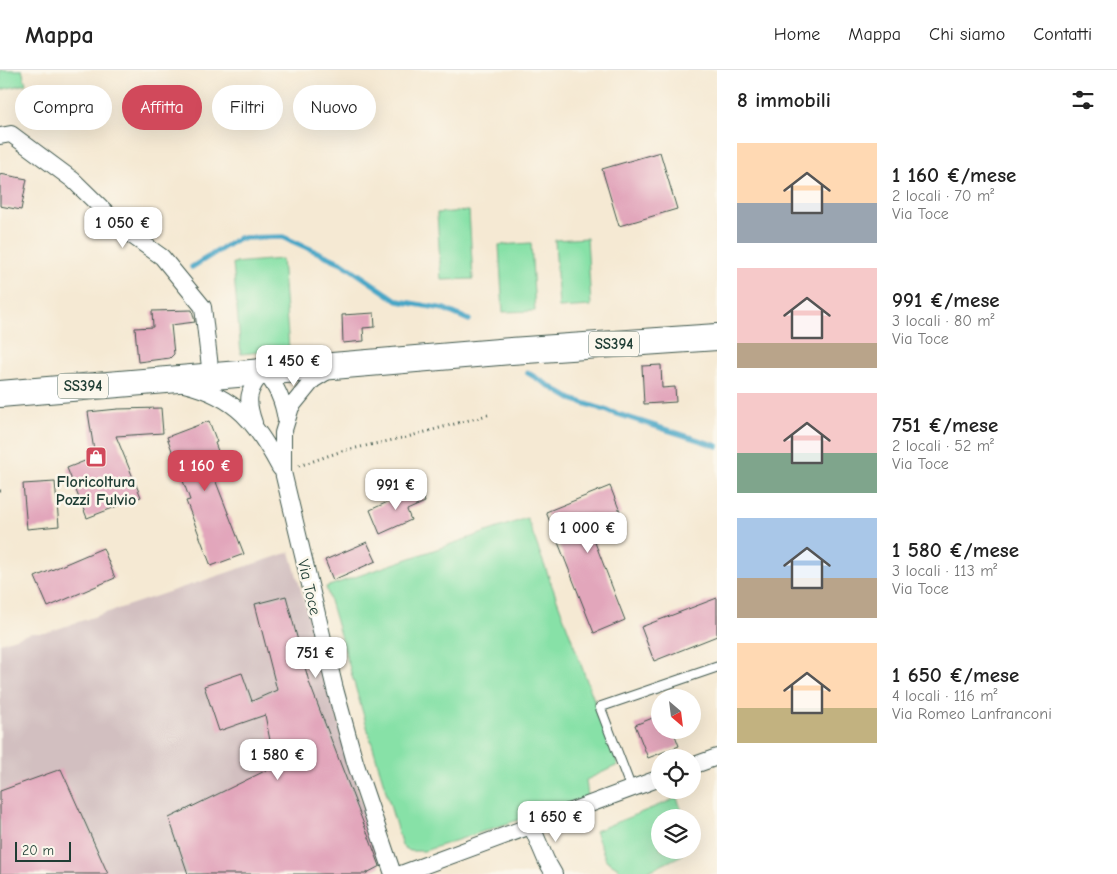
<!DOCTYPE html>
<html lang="it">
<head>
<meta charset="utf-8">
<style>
	body { margin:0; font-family:"Comic Neue",sans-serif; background:#f6f6f6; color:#222; height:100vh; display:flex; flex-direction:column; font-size:19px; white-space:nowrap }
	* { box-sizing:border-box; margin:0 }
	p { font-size:16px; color:#767676 }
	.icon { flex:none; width:28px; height:28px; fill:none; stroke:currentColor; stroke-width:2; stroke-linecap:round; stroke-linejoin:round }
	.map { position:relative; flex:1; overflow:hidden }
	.side { display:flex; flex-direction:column; background:#fff; width:400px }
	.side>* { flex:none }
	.hud { position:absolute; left:15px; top:15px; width:475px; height:45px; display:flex; gap:10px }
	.needle { width:32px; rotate:152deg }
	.fabs { position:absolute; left:651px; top:619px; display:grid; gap:10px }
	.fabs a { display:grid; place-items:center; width:50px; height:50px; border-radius:50%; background:#fff; box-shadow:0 5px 20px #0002; font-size:25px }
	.scale { position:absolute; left:15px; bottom:12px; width:56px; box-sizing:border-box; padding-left:5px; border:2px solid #1f3d34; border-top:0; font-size:14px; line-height:18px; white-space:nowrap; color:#1f3d34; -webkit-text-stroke:4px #fbf7ec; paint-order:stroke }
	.price { position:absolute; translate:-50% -42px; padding:0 11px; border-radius:10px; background:#fff; color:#222; font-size:16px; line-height:32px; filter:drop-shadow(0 1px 2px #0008) }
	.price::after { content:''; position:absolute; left:50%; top:30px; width:15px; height:11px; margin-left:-8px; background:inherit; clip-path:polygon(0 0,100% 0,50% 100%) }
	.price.on { background:#d1495b; color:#fff }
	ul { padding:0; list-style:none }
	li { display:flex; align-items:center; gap:15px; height:125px; padding:0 20px }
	li span { display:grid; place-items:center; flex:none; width:140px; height:100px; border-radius:0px; color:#555 }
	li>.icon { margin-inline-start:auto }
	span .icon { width:60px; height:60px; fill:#fffc; stroke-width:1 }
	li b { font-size:21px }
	h2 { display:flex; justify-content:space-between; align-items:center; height:60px; padding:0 20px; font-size:21px }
	.chip { padding:0 18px; border-radius:22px; background:#fff; box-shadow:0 5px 20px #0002; font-size:18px; line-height:45px }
	.chip.on { background:#d1495b; color:#fff }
	header { display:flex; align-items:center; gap:30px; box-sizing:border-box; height:70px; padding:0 25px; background:#fff; border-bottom:1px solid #e0e0e0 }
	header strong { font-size:24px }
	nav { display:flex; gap:28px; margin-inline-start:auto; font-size:18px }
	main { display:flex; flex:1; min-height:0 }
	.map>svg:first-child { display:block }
</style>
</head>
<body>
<header>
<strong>Mappa</strong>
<nav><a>Home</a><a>Mappa</a><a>Chi siamo</a><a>Contatti</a></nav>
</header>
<main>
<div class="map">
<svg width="717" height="804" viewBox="0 0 717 804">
	<rect width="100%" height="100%" fill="#fbf7ec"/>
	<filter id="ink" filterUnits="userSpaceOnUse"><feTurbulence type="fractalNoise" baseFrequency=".02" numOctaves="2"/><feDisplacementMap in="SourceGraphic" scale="10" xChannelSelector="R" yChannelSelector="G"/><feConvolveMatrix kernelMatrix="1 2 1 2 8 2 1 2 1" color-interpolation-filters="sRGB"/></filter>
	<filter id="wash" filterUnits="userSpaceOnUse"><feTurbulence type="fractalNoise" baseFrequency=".0096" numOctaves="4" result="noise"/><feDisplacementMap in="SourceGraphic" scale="20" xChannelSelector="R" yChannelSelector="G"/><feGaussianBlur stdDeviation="1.12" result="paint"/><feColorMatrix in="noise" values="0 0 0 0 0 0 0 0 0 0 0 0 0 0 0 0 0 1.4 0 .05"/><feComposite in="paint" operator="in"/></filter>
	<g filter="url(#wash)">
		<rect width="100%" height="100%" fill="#f5e9d3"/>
		<path fill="#d2bfc0" d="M290 482 380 796 365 804H0V573L31 563H45Z"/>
		<path fill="#87e1a7" stroke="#538f6e" d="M0 0H22L26 14 0 20Z
			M469 141 473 209 441 210 437 143Z
			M587 168 591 236 559 238 555 170Z
			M531 173 535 241 503 242 499 175Z
			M282 189 289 279 241 284 233 193Z
			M527 448 618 695 586 710 588 727 424 781H410L402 776 326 517Z
			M677 728 682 741 667 747 660 748V780H680L682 785 643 804H621L617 797 606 790 595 761Z"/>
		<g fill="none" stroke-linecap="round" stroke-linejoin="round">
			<path stroke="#47a6c6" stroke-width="5.5" d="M192 197 239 168 283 167 342 193 398 231 444 239 469 250
				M528 303 571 329 717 376"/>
		</g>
		<g id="blocks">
			<path fill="#e2a6bb" d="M660 82 677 139 619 156 602 99Z
				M0 104 27 109 21 140 0 136Z
				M192 240 195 252 171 255 174 284 170 288 138 292 135 258 153 257 152 241Z
				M374 243 375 257 363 258 364 271 343 273 342 245Z
				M661 295 662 318 675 317 676 332 644 334 642 296Z
				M161 338 163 363 116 366 141 427 87 448 67 398 95 387 88 342 118 339Z
				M209 351 217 372 215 373 221 389 209 394 244 484 211 496 186 431 190 430 167 367Z
				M55 412 59 456 27 459 23 414Z
				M610 416 621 444 589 457 625 550 594 563 546 442Z
				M419 418 425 432 407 440 411 450 380 464 370 440Z
				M367 472 376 491 333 510 325 490Z
				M103 478 115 508 48 537 35 507Z
				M286 526 309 612 380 796 365 804H188L169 748 275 696 265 645 219 661 204 616 242 603 252 631 277 620 255 534Z
				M717 528V566L654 591 641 557Z
				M660 645V660H673L679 676 648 688 635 655Z
				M61 699 108 804H0V721Z"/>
		</g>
	</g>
	<g filter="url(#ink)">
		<use href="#blocks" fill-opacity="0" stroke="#3f574c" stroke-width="1"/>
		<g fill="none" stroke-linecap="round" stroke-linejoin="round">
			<g stroke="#3f574c" stroke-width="11">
				<path id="service" d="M631 718 600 637 717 597"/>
			</g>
			<g stroke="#3f574c" stroke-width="18">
				<path id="minor" d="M0 66 11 64 73 110 124 160 162 187 203 237 211 306
					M331 299 313 310 291 337 283 363V402L335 619 355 692 393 804
					M184 314C237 327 256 353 280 398
					M254 353C246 330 247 320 264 301 277 317 283 330 286 350
					M692 696 717 687
					M531 755 546 790 554 804
					M401 804 660 708"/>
			</g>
			<g stroke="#3f574c" stroke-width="28">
				<path id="primary" d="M0 324 511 281 717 267"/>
			</g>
			<path stroke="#3f574c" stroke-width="3" stroke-dasharray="1 4" stroke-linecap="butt" d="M299 396 342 381 407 367 491 344
				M0 421H1"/>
			<use href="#service" stroke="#fff" stroke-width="9"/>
			<use href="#minor" stroke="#fff" stroke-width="16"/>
			<use href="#primary" stroke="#fff" stroke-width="26"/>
		</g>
	</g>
	<defs>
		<g id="shop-square" transform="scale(1.125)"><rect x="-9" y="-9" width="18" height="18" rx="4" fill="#d1495b" stroke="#fbf7ec"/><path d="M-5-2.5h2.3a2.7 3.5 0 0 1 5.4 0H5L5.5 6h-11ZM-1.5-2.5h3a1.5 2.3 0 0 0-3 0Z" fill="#fff"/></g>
	</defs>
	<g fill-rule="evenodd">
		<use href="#shop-square" x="96" y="387"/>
	</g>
	<g text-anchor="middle" stroke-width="5" stroke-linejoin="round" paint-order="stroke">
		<g fill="#fbf7ec" stroke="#61756b" stroke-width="1">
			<rect x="589" y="261.5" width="50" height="25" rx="4"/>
			<rect x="58" y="303.5" width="50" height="25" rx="4"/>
		</g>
		<g font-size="15" font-weight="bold" fill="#1f3d34">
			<text x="614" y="279">SS394</text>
			<text x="83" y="321">SS394</text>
		</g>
		<g font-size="16" font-weight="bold" fill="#1f3d34" stroke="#fbf7ec">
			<text x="96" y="417">Floricoltura<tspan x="96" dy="18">Pozzi Fulvio</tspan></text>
		</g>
		<g font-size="16" fill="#1f3d34" stroke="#fbf7ec">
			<text transform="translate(310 517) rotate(77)" y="6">Via Toce</text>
		</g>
	</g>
</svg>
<div class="fabs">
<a><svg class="needle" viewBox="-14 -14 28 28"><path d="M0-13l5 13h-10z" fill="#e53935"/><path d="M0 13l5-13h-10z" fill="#767676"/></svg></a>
<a><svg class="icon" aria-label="locate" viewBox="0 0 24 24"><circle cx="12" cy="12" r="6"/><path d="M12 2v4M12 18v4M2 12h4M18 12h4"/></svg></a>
<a><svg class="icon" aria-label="layers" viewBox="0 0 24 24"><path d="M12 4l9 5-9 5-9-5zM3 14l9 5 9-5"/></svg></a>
</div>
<div class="scale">20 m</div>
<b class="price" style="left:123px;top:179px">1 050 €</b>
<b class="price" style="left:294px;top:317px">1 450 €</b>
<b class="price on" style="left:205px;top:422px">1 160 €</b>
<b class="price" style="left:396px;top:441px">991 €</b>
<b class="price" style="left:588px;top:484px">1 000 €</b>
<b class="price" style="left:316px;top:609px">751 €</b>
<b class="price" style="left:278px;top:711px">1 580 €</b>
<b class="price" style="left:556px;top:773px">1 650 €</b>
<div class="hud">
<a class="chip">Compra</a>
<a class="chip on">Affitta</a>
<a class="chip">Filtri</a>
<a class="chip">Nuovo</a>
</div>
</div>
<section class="side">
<h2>8 immobili<svg class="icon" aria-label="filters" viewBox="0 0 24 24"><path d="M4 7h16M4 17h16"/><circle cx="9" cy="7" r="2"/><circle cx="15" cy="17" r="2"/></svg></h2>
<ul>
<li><span style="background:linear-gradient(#ffd9b3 60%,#9aa5b1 0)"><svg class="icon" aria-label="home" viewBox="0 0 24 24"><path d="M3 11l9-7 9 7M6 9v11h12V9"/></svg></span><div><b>1 160 €/mese</b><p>2 locali · 70 m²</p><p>Via Toce</p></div></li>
<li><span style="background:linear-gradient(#f6c9c9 75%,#b9a48a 0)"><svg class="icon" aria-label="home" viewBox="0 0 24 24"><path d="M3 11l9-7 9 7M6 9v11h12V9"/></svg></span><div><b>991 €/mese</b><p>3 locali · 80 m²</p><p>Via Toce</p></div></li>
<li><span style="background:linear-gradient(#f6c9c9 60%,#7fa58c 0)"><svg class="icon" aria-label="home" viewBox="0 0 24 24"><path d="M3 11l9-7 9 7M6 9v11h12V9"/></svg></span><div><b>751 €/mese</b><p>2 locali · 52 m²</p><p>Via Toce</p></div></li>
<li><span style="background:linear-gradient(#a9c7e8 60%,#b9a48a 0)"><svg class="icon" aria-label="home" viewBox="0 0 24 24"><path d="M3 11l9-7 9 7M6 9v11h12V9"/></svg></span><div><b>1 580 €/mese</b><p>3 locali · 113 m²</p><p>Via Toce</p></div></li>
<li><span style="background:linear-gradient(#ffd9b3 65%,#c2b280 0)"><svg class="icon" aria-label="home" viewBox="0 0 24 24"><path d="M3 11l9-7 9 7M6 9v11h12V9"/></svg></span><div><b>1 650 €/mese</b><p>4 locali · 116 m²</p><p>Via Romeo Lanfranconi</p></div></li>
</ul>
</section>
</main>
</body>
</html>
